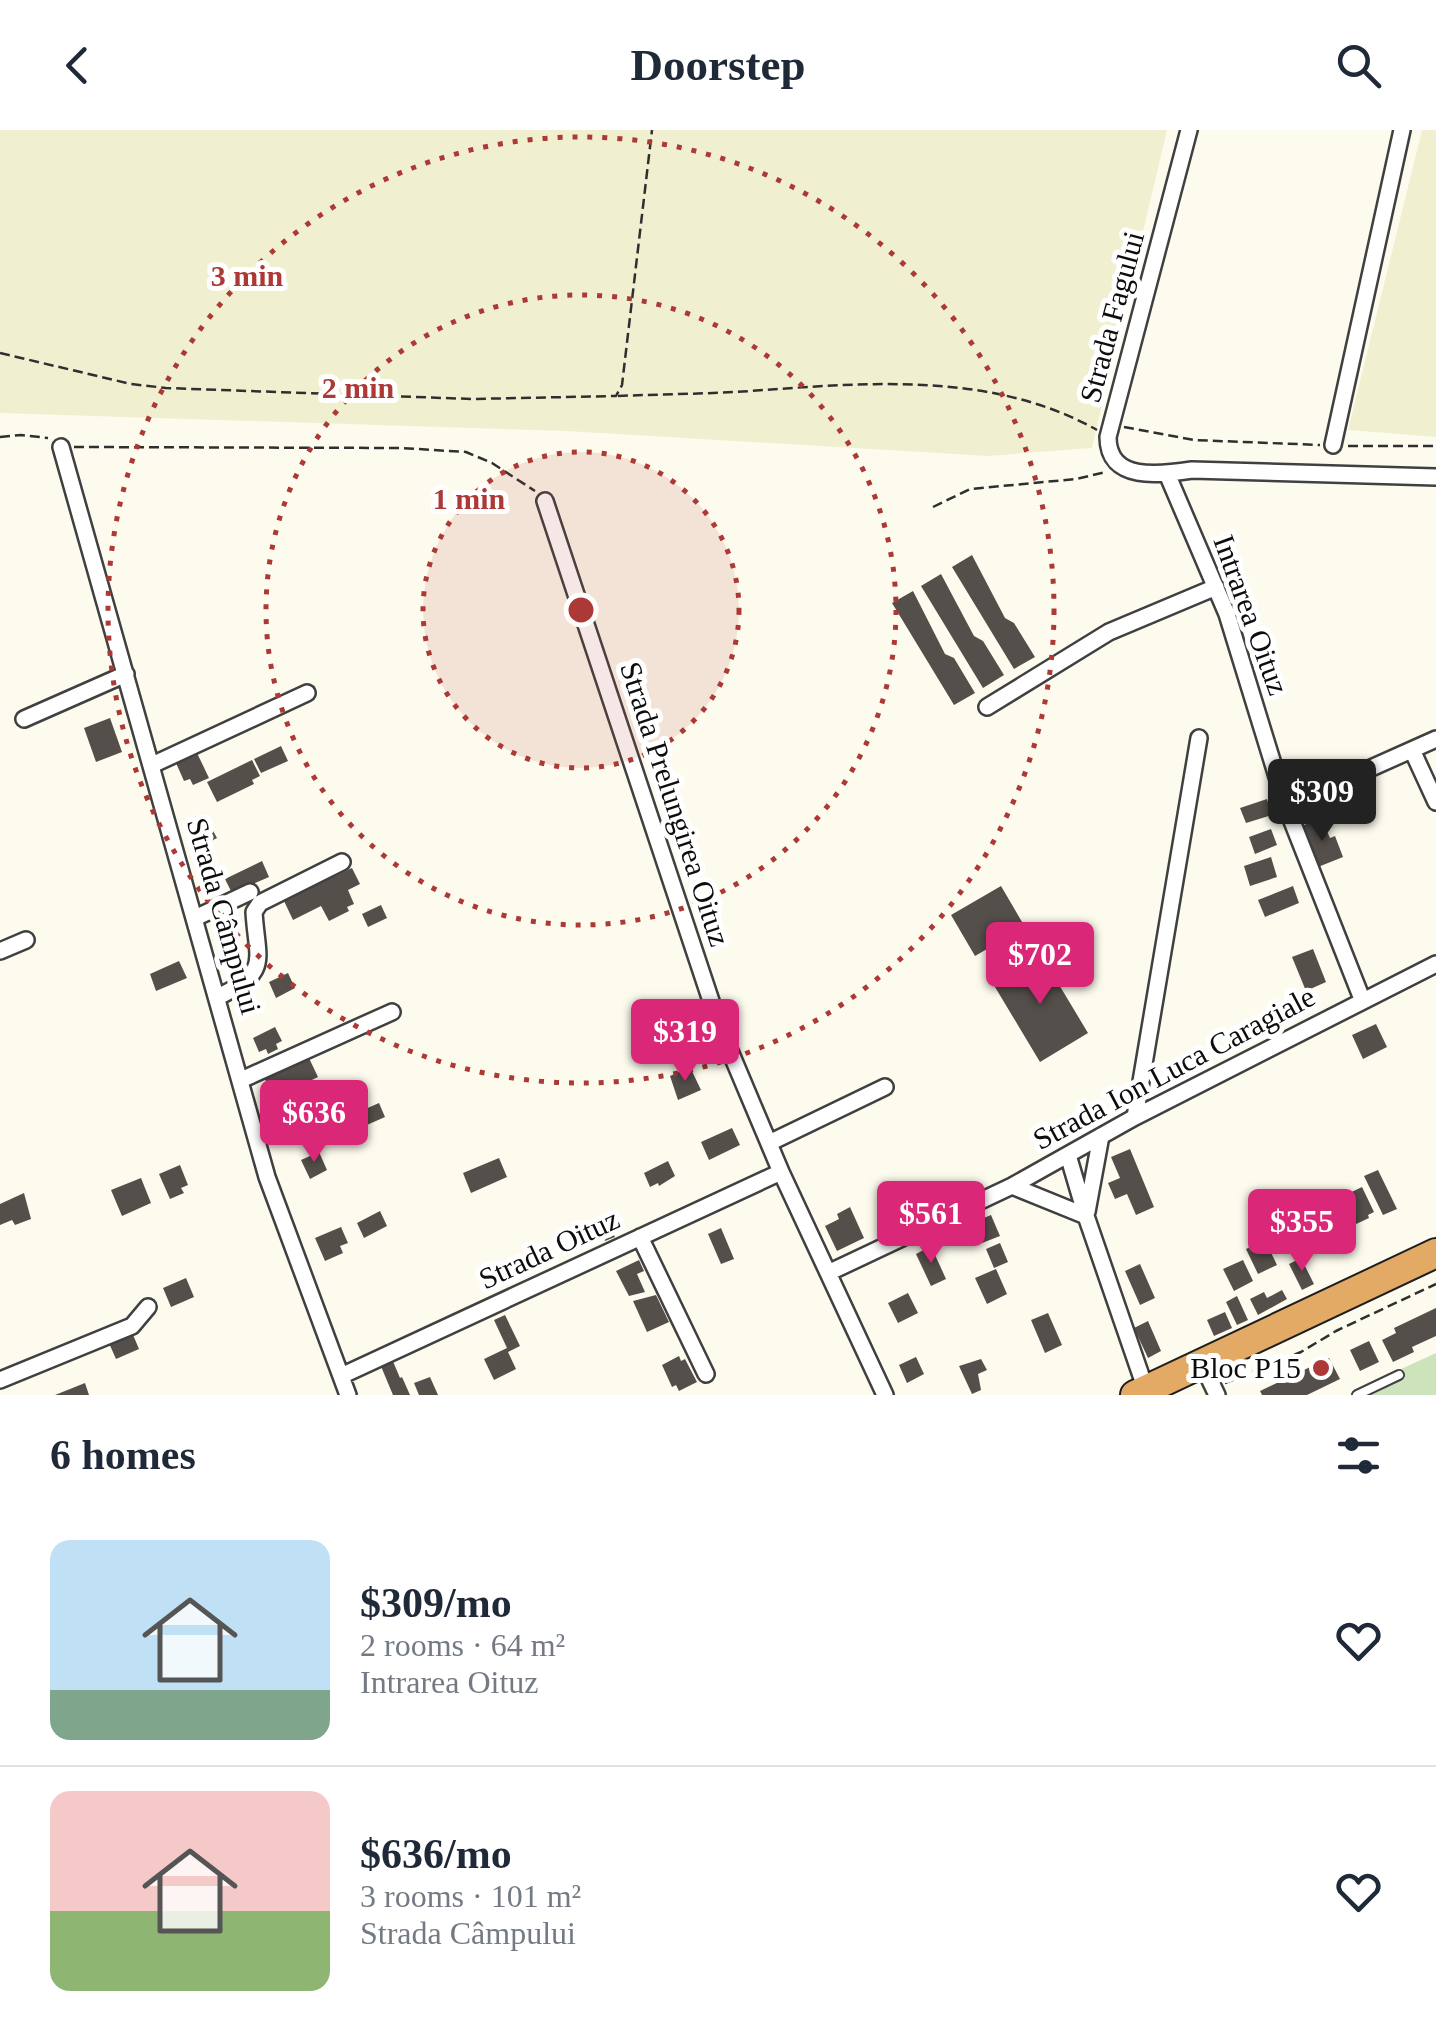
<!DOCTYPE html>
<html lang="en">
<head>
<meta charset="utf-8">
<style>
	body { margin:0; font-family:"Times New Roman",serif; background:#f6f6f7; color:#1f2937; height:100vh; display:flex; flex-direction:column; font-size:38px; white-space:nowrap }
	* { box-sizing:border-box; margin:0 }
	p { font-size:32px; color:#747a83 }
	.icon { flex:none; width:55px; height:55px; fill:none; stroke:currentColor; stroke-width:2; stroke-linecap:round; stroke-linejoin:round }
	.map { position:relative; height:1265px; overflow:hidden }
	.sheet { display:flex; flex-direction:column; background:#fff; flex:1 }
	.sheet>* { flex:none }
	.price { position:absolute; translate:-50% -85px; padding:0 22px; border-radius:10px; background:#db2777; color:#fff; font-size:32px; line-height:65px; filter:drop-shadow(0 2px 5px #0008) }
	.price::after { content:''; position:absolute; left:50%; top:60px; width:30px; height:22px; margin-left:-15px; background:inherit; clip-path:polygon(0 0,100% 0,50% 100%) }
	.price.current { background:#222; color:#fff }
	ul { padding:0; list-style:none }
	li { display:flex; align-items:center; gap:30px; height:250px; padding:0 50px }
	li+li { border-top:2px solid #e0e1e3 }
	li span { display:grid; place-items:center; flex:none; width:280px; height:200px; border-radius:20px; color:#555 }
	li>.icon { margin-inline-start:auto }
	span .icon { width:120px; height:120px; fill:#fffc; stroke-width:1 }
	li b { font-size:42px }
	h2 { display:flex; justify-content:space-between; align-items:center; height:120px; padding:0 50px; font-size:42px }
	header { display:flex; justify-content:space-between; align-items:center; height:130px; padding:0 50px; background:#fff; font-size:45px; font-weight:700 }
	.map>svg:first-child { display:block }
</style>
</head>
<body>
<header><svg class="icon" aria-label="back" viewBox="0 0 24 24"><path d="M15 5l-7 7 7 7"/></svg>Doorstep<svg class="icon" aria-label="search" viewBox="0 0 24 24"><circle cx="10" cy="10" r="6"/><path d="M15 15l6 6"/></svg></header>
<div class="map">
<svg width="1436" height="1265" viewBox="0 0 1436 1265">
	<rect width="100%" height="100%" fill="#fdfbee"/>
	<path fill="#f0f0d1" d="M0 0H1167L1092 318 988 326 566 301 0 283Z
		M1422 0H1436V307L1348 300Z"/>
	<path fill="#cde3bc" d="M1436 1223V1265H1371L1405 1248 1401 1239Z"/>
	<path fill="#544f4a" d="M972 425 1005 488 1014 493 1035 527 1014 539 952 437Z
		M941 444 974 506 983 511 1004 545 983 558 921 456Z
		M913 461 945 524 954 528 975 563 954 575 892 473Z
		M110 588 122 622 96 632 84 598Z
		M281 616 288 631 261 643 254 629Z
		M197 623 209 648 193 655 190 649 184 651 176 633Z
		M252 630 260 646 252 650 254 654 217 672 207 652Z
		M1267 669 1272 685 1246 693 1240 678Z
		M206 688 217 708 195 719 185 698Z
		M1313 691 1316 698 1324 695 1330 708 1335 706 1343 727 1318 737 1302 696Z
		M1271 699 1277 715 1255 724 1249 707Z
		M1271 727 1277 747 1250 756 1244 736Z
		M262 731 269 747 232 763 225 749Z
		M352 738 360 754 348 760 354 774 347 777 349 781 329 791 321 776 293 790 284 771Z
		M1001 756 1025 797 975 826 951 785Z
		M1293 756 1299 773 1265 787 1258 770Z
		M381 775 387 788 368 797 362 784Z
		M1313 819 1326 852 1306 861 1292 827Z
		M1040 823 1088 903 1040 932 992 852Z
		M179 831 187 848 156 861 150 844Z
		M288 843 295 858 276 868 269 852Z
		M1376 894 1387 917 1363 929 1352 905Z
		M275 897 282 911 276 914 278 919 268 924 266 919 259 922 253 908Z
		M308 926 318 947 293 959 291 954 271 963 264 947Z
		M690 937 701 960 678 970 670 946Z
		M379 973 385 987 351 1002 345 988Z
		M732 998 740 1015 709 1030 701 1012Z
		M1130 1019 1154 1077 1136 1085 1127 1064 1115 1069 1108 1053 1120 1048 1111 1027Z
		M319 1022 327 1040 310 1049 301 1030Z
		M499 1028 507 1047 471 1063 463 1043Z
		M668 1031 675 1046 659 1056 658 1053 650 1057 644 1043Z
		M180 1035 188 1055 181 1058 184 1063 170 1069 159 1044Z
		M1378 1040 1397 1079 1383 1085 1364 1046Z
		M141 1048 151 1073 122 1086 111 1060Z
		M1362 1057 1374 1082 1368 1085 1369 1088 1354 1095 1350 1086 1344 1089 1335 1070Z
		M24 1063 31 1089 15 1095 12 1090 0 1095V1074Z
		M1313 1071 1329 1103 1315 1110 1300 1077Z
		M850 1077 864 1108 837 1121 825 1096 839 1089 837 1084Z
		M380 1081 387 1096 364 1108 357 1093Z
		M991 1085 1000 1106 982 1113 974 1092Z
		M614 1088 619 1100 613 1103 615 1107 605 1111 603 1107 598 1109 593 1098Z
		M341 1097 348 1113 340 1116 343 1123 325 1131 315 1108Z
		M721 1098 734 1129 721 1134 708 1104Z
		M1265 1110 1277 1135 1258 1144 1246 1119Z
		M1000 1113 1008 1132 994 1138 986 1119Z
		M931 1116 946 1149 931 1156 916 1124Z
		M1301 1128 1314 1154 1302 1160 1289 1134Z
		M639 1130 644 1141 637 1144 645 1162 629 1166 616 1141Z
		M1243 1130 1253 1151 1234 1161 1223 1139Z
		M1140 1134 1155 1168 1140 1175 1125 1141Z
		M996 1139 1007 1164 987 1174 975 1148Z
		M186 1148 194 1167 171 1177 163 1158Z
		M1282 1160 1287 1169 1258 1185 1250 1169 1264 1162 1267 1168Z
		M908 1163 918 1183 898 1193 888 1173Z
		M656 1165 669 1192 647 1202 633 1171Z
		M1237 1166 1248 1190 1237 1195 1226 1172Z
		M1436 1178V1206L1412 1217 1414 1222 1393 1232 1382 1210 1396 1203 1394 1198Z
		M1225 1182 1232 1198 1214 1206 1207 1190Z
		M1048 1183 1062 1215 1045 1223 1031 1190Z
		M505 1185 520 1216 508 1222 516 1239 494 1250 484 1229 507 1218 494 1190Z
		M1148 1191 1161 1221 1148 1228 1134 1198Z
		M131 1200 139 1219 116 1229 108 1211Z
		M1369 1211 1379 1232 1360 1241 1350 1220Z
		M679 1226 681 1231 685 1229 697 1252 679 1261 676 1255 672 1257 662 1235Z
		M916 1227 924 1244 907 1253 899 1235Z
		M1329 1228 1340 1249 1307 1265H1262L1260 1261Z
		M392 1229 400 1248 402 1247 410 1265H393L380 1234Z
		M981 1229 987 1240 978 1244 981 1260 972 1264 959 1236Z
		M430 1247 438 1265H419L414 1253Z
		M85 1253 89 1265H55Z"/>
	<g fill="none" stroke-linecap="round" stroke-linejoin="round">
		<g stroke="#404040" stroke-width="12">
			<path id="lane" d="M1357 1265 1399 1245"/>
		</g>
		<g stroke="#404040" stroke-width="20">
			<path id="street" d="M1189 0 1108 307C1108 352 1160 345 1192 340L1436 347
				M1333 315 1402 0
				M61 317 267 1047 348 1265
				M1168 346 1227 484 1286 676 1362 869
				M545 371 719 895 781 1042 885 1265
				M987 577 1109 502 1216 457
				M24 589 126 544
				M1412 620 1436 672
				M152 635 307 563
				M1286 676 1436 609
				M195 788 250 762
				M0 821 26 810
				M218 867C271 841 257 832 254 782L260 773 342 732
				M241 950 392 882
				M1135 987 1199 608
				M769 1013 885 957
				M1068 1025 1086 1086 1146 1260
				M1012 1056 1086 1086
				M1087 1082 1101 1006
				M640 1107 706 1244
				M830 1142 1012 1056 1135 987 1436 834
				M1207 1244 1217 1265
				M341 1246 781 1042
				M0 1250 132 1196 148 1177"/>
		</g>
		<g stroke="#1e1e1e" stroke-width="32">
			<path id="highway" d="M1135 1265 1436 1123"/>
		</g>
		<path stroke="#2f2f2f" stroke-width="2.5" stroke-dasharray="10 5" stroke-linecap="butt" d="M0 223 131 254 166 258 472 269 616 266 622 255 652 0
			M618 266C666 264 715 264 764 260 875 252 996 243 1097 300
			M1124 297 1194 310 1320 315
			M0 307 21 305 48 308
			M1348 316H1436
			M74 317 401 318 466 322 492 333 535 361
			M933 377 970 359 1076 349 1106 342
			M1225 1253 1301 1222 1336 1201 1436 1154"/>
		<use href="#lane" stroke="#fff" stroke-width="8"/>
		<use href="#street" stroke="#fff" stroke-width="15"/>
		<use href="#highway" stroke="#e3aa66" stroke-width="28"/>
	</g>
	<circle cx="581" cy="480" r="158" fill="#ac3935" fill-opacity=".12"/>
	<g fill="none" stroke="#ac3935" stroke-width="5" stroke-dasharray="5 10">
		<circle cx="581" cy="480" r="158"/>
		<circle cx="581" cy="480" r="315"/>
		<circle cx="581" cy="480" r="473"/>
	</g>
	<circle fill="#ac3935" stroke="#fff" stroke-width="4" cx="1321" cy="1238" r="10"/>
	<g text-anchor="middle" stroke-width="10" stroke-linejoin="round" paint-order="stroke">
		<g font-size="30" fill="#0d0d0d" stroke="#fff">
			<text transform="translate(1112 187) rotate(-75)" y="10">Strada Fagului</text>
			<text transform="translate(1251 485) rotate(70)" y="10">Intrarea Oituz</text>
			<text transform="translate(675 674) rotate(72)" y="10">Strada Prelungirea Oituz</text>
			<text transform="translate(224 786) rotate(74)" y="10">Strada Câmpului</text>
			<text transform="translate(1174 938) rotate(-28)" y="10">Strada Ion Luca Caragiale</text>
			<text transform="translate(549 1119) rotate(-25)" y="10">Strada Oituz</text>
		</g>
		<g font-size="30" fill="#0d0d0d" stroke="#fff" text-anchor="end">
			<text x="1301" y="1248">Bloc P15</text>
		</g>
	</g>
	<circle cx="581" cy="480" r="15" fill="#ac3935" stroke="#fff" stroke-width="5"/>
	<g font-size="30" text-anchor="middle" font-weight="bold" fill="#ac3935" stroke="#fff" stroke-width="10" stroke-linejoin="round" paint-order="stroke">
		<text x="247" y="156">3 min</text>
		<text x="358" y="268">2 min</text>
		<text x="469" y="379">1 min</text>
	</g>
</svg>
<b class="price current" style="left:1322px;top:714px">$309</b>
<b class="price" style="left:1040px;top:877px">$702</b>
<b class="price" style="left:685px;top:954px">$319</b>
<b class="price" style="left:314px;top:1035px">$636</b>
<b class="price" style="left:931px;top:1136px">$561</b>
<b class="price" style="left:1302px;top:1144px">$355</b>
</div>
<section class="sheet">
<h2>6 homes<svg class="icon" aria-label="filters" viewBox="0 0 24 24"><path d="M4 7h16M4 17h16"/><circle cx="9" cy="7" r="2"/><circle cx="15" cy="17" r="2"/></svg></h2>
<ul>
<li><span style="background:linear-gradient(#bfe0f5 75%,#7fa58c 0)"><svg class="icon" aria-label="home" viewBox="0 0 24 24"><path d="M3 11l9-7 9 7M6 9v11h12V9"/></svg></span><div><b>$309/mo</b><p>2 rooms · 64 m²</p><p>Intrarea Oituz</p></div><svg class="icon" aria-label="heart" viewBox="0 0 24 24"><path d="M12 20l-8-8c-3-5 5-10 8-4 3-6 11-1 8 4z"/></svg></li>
<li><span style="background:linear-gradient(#f6c9c9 60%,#8fb573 0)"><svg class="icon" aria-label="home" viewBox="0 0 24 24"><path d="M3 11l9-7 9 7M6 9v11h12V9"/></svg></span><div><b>$636/mo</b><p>3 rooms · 101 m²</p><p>Strada Câmpului</p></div><svg class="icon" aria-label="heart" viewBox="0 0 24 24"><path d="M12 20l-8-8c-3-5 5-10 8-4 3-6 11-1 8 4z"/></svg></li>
</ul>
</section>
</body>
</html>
